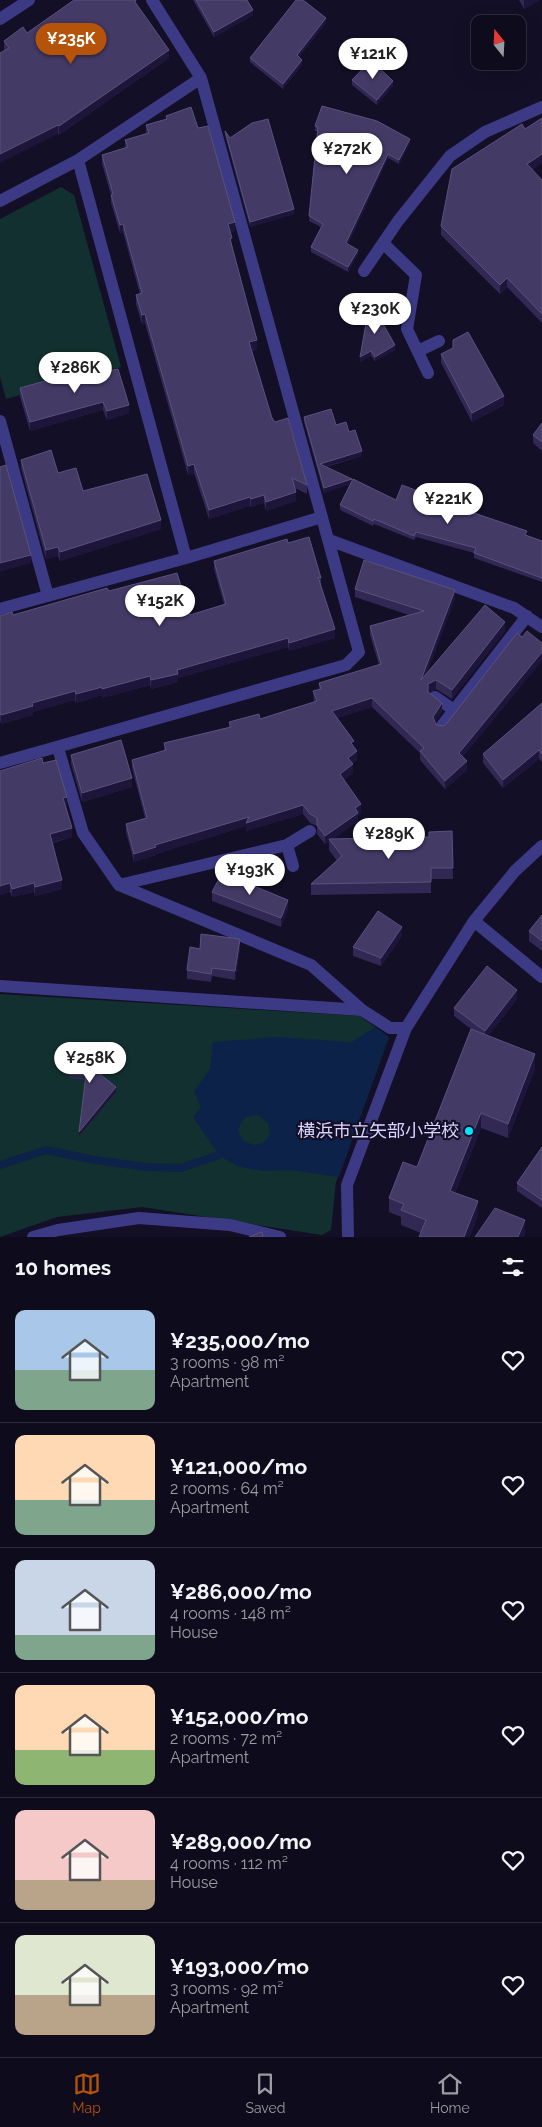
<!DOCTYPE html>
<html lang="en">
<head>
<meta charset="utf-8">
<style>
	body { margin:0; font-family:Raleway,"Noto Sans JP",sans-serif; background:#1c1929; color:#f1f3f6; height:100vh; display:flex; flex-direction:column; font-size:19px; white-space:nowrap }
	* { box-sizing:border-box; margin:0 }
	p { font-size:16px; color:#9b9ba3 }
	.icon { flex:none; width:28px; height:28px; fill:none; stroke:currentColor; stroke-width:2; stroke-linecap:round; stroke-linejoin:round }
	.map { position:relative; height:1237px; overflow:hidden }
	.panel { display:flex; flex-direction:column; background:#0e0b1c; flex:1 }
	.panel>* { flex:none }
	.needle { width:32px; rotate:342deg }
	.buttons { position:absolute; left:471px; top:15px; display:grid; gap:10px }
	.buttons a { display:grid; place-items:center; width:55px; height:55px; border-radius:10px; background:#0e0b1c; box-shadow:0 5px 20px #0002,0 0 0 1px #2e2b3b; font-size:25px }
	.price { position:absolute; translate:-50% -42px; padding:0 11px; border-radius:18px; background:#fff; color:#222; font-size:16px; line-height:32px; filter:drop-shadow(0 1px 2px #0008) }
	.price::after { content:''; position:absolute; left:50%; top:30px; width:15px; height:11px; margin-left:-8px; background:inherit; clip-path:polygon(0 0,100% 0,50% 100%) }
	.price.current { background:#b45309; color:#fff }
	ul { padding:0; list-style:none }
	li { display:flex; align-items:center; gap:15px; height:125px; padding:0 15px }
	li+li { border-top:1px solid #2e2b3b }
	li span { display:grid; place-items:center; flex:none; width:140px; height:100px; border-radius:10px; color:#555 }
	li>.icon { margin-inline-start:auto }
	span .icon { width:60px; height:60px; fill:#fffc; stroke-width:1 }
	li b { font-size:21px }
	h2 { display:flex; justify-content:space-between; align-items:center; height:60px; padding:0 15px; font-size:21px }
	.tabs { display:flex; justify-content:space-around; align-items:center; height:70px; border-top:1px solid #2e2b3b; background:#0e0b1c; font-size:14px; color:#9b9ba3 }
	.tabs a { display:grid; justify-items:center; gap:2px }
	.tabs .current { color:#b45309 }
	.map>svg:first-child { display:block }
</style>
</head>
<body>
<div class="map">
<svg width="542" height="1237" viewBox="0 0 542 1237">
	<rect width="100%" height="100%" fill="#130f26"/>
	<path fill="#12302f" d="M61 187 74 195 121 367 6 399 0 377V219Z
		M0 994 360 1016 389 1037 336 1182 331 1230 322 1235 142 1207 57 1217 0 1237Z"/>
	<path fill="#0c2248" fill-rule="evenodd" d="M375 1027 389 1037 339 1177 291 1170 263 1171 236 1166 219 1155 193 1117 201 1107 194 1091 210 1069 213 1042 277 1037 352 1042ZM258 1115 268 1123 270 1134 263 1143 254 1145 243 1141 238 1130C242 1118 246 1116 258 1115Z"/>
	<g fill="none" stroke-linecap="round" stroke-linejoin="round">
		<path stroke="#0c2248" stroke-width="8" d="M0 1165 46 1150 95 1160 146 1167 181 1168 219 1155"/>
		<path stroke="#3d3a85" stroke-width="12" d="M0 19 29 0
			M78 160 186 558
			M0 201 78 160 201 78
			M383 243 416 275 407 329 428 373
			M364 271 398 221 450 156 485 132 542 107
			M418 351 439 341
			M0 421 48 596
			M329 540 514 608 542 627
			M0 609 186 558 322 517
			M435 697 454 710
			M441 727 527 616
			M58 748 83 833 119 885 287 845 310 831
			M0 763 346 665 359 652 201 78 152 0
			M287 845 293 866
			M119 885 311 965 362 1010
			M474 921 542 977
			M0 986 362 1010 390 1028H406
			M33 1237 58 1230 139 1218 230 1225 280 1237
			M348 1237 347 1185 406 1028 474 921 515 871 542 846"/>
	</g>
	<path fill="#312854" d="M193 0H247L253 15 214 37Z
		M519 0H540L524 9Z
		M137 4 169 58 59 135 4 50V41L27 33Z
		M326 23 299 57 302 65 283 89 250 62V58Z
		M352 80 393 86 377 105 352 85Z
		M166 116 198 128 235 231 230 232 232 245 257 349 252 351 272 418 307 485V494L295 488 296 501 266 511 264 503 251 507 250 506 209 519 194 473 188 475 145 323 142 324 136 304V295L140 294 123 232 120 233 111 203V195L102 164V155L125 148V140L146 133V125L166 119Z
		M315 126 410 143 399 164 388 158 348 244 358 254 348 272 311 252V247L321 227 309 221 317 131H315Z
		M525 129 542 163 532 170 542 180V323L507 287 500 294 441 235V226Z
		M225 131 230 138 294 214 250 227 225 135Z
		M370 301 395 350 375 361 371 356 360 362Z
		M441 354 504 405 472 422 441 363Z
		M104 372 129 413 107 420 103 410 30 431 20 397V388Z
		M304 417 336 425 349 432 362 456 326 467 396 500 431 498 542 541V582L474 558V553L416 537 414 540 374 524 373 526 340 510V505L350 484 324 493 304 422Z
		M542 423V451L533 443V435Z
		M21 460 58 473 83 491 161 529 60 561 58 556 46 559 21 468Z
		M288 543 321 578V586L335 638 289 651 288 647 178 678V682L151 689 150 685 102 698V695L76 703 75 700 33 712V715L1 724 0 720V616L13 615 109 591 190 615 224 604 214 569V561Z
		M355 589 455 598 427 673 505 631 452 699 436 689 428 693 442 712 435 722 436 725 463 757 467 770 445 789 420 760V753L372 707 337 718 354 747 357 760 353 763V773L343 780 361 813 358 815V821L333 839 429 837 452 831 453 879H431V893L311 895V884L337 861 329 850V842L325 844 317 834V826L310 823 303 814 246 831V826L156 854V855L134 862 126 832V824L145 818 132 768V760L164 751V743L229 727V722L260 719 314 702 313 691 319 689V683L379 665 370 635V626L409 615 355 597Z
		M542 703V762L539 759 503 788 483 763V754Z
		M71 755 132 787 82 802 71 764Z
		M43 763 67 806H66L72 837 53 843 62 889 35 896 34 892 12 897 10 892 0 895Z
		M212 892 288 909 281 927 212 901Z
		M542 915V951L529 941V931Z
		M402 936 381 966 353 956V947Z
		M240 948 235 980 212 976 211 982 187 979V970L200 949Z
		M517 999 488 1036 535 1069 508 1138 481 1128 455 1193 478 1216 421 1233 401 1225V1217L389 1212V1198L417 1167 471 1029 454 1016V1008Z
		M97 1058 96 1072 116 1092 79 1136 86 1080 69 1078V1074Z
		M542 1147V1208L517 1191V1183Z"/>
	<path fill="#1d163a" d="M524 0H540L524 9Z
		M253 10V15L214 37V32Z
		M326 18V23L297 60V55Z
		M169 50V58L59 135V126Z
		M302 60V65L283 89V84Z
		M393 81V86L377 105V100Z
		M58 125V134L0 163V154Z
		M410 139V143L399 164V160Z
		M388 154V158L346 248V243Z
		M542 154V163L527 173V164Z
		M294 209V214L250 227V222Z
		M235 222V231L228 233V224Z
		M123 224V232L120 233V225Z
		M358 250V254L348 272V267Z
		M507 278V287L500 294V285Z
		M145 314V323L142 324V315Z
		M257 340V349L249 351V342Z
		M395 345V350L375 361V357Z
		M371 351V356L360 362V357Z
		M504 396V405L472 422V413Z
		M103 402V410L30 431V422Z
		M129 405V413L107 420V411Z
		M362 451V456L320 468V464Z
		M194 464V473L188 475V466Z
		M352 479V484L324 493V488Z
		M296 492V501L266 511V502Z
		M264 495V503L251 507V499Z
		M250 497V506L209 519V510Z
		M161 520V529L60 561V552Z
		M58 547V556L46 559V550Z
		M31 555V563L0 572V563Z
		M455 590V598L421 689V680Z
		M505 622V631L452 699V690Z
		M335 629V638L289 651V643Z
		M288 638V647L178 678V682L151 689V680L177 670Z
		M542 652V661L459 762V753Z
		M150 676V685L102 698V689Z
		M436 680V689L428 693V684Z
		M102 687V695L76 703V694Z
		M75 691V700L33 712V715L1 724V715L32 703Z
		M372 698V707L332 720V711Z
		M442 703V712L433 725V717Z
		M539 750V759L503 788V780Z
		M357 751V760L348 767V758Z
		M467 761V770L445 789V781Z
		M353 764V773L340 783V774Z
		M132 778V787L82 802V793Z
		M67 797V806L63 807V798Z
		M361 804V813L358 815V821L331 841 329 839V842L325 844V836L355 808Z
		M303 805V814L246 831V826L156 854V855L134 862V854L155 845 249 817Z
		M72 828V837L50 843V834Z
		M62 880V889L35 896V887Z
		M10 883V892L0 895V886Z
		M34 883V892L12 897V889Z
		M288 900V909L281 927V918Z
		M402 927V936L381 966V958Z
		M240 939V948L235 980V971Z
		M517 990V999L485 1040V1031Z
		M535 1054V1069L508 1138V1124Z
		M116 1087V1092L79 1136V1132Z
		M481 1113V1128L450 1205V1191Z
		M478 1201V1216L470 1237H464Z
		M525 1220V1235L524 1237H518Z"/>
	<path fill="#433a66" stroke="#5a527e" d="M74 0H136L135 2 169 50 59 126 58 125 0 154V53L9 48 4 41 23 27 27 33Z
		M196 0H247L253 10 214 32Z
		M296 0H303L326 18 297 55 302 60 283 84 250 58Z
		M371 60 393 81 377 100 352 80Z
		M322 106 377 121 410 139 399 160 388 154 346 243 358 250 348 267 311 247 323 224 309 216 318 127 315 126Z
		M191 107 198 128 208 126 235 222 228 224 232 238 230 239 257 340 249 342 272 418 275 422 288 418 307 485 292 478 296 492 266 502 264 495 251 499 250 497 209 510 194 464 188 466 145 314 142 315 136 295 142 293 123 224 120 225 111 195 113 194 102 155 128 147 125 140 149 133 146 125 167 119 166 116Z
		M542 118V154L527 164 542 180V314L507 278 500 285 441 226 452 169 522 124 525 129Z
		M268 119 294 209 250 222 225 131 230 138 252 123Z
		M370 301 395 345 375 357 371 351 360 357Z
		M468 332 504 396 472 413 441 354 453 348V340Z
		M102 366 104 372 118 369 129 405 107 411 103 402 30 422 20 388 45 381 46 383Z
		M331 409 336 425 346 422 349 432 355 430 362 451 320 464 352 479 324 488 304 417Z
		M542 423V442L533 435Z
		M51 450 58 473 76 468 83 491 147 474 161 520 60 552 58 547 46 550 21 460Z
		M6 465 31 555 0 563V467Z
		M353 479 396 500 402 485 431 496 430 498 527 531 525 535 542 541V578L474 553 476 548 416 532 414 536 374 519 373 521 340 505Z
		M309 537 321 578 318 577 335 629 289 643 288 638 177 670 178 674 151 680 150 676 102 689V687L76 694 75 691 32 703 33 706 1 715 0 711V616L12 612 13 615 107 588 109 591 177 573 190 615 226 604 214 561 287 539 288 543Z
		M364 560 455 590 421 680 485 605 505 622 452 690 436 680 428 684V692L442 703 433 717 436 725 444 726 447 723 517 633 522 637 527 631 542 643V652L459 753 467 761 445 781 420 751 424 748 372 698 332 711 354 741 351 743 357 751 348 758 353 764 340 774 361 804 355 808 358 813 325 836 317 825V818L310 814 303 805 246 823 249 817 155 845 156 847 134 854 126 824 147 818 132 760 166 750 164 743 231 727 229 722 259 714 260 719 317 701 313 691 321 689 319 683 381 664 370 626 424 611 355 589Z
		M542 703V754L539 750 503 780 483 754Z
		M121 740 132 778 82 793 71 755Z
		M42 758 43 763 56 760 67 797 63 798 72 828 50 834 62 880 35 887 34 883 12 889 10 883 0 886V771Z
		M452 831 453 868H431V882L311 884 342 856 329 839 429 837V832Z
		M222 873 288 900 281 918 212 892Z
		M378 911 402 927 381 958 353 947Z
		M542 915V941L529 931Z
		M201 934 240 939 235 971 212 968 211 974 187 970 190 947 200 949Z
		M487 966 517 990 485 1031 454 1008Z
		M471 1029 535 1054 508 1124 481 1113 450 1191 478 1201 464 1237H419L426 1220 401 1210 404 1204 389 1198 403 1162 417 1167Z
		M71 1051 97 1053 96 1071 116 1087 79 1132 86 1075 69 1074Z
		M542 1147V1200L517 1183Z
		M495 1208 525 1220 518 1237H475Z
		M262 1232 263 1237H249Z"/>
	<circle fill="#00e5ff" stroke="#130f26" stroke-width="2" cx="469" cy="1131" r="5"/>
	<g text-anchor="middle" stroke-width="4.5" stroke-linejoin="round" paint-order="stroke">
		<g font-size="18" fill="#d9d4ff" stroke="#130f26" text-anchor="end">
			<text x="459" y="1137">横浜市立矢部小学校</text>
		</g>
	</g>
</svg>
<div class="buttons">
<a><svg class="needle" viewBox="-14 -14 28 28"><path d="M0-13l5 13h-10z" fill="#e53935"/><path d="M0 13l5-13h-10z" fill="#9b9ba3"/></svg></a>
</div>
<b class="price current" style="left:71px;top:65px">¥235K</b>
<b class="price" style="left:373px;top:80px">¥121K</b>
<b class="price" style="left:347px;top:175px">¥272K</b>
<b class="price" style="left:375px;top:335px">¥230K</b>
<b class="price" style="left:75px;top:394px">¥286K</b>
<b class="price" style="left:448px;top:525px">¥221K</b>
<b class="price" style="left:160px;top:627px">¥152K</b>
<b class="price" style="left:389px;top:860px">¥289K</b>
<b class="price" style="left:250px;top:896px">¥193K</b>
<b class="price" style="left:90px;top:1084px">¥258K</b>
</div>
<section class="panel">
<h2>10 homes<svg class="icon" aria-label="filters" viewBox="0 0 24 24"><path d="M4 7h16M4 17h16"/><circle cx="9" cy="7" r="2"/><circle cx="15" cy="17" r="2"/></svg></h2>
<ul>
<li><span style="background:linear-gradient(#a9c7e8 60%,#7fa58c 0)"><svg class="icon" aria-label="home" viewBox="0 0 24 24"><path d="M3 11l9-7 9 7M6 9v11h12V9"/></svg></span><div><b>¥235,000/mo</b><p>3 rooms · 98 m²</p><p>Apartment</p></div><svg class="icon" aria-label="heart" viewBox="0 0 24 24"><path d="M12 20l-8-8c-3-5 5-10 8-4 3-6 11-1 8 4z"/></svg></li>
<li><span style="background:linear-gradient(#ffd9b3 65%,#7fa58c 0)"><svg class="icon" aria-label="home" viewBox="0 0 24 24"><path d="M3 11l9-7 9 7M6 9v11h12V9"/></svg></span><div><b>¥121,000/mo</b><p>2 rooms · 64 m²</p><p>Apartment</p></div><svg class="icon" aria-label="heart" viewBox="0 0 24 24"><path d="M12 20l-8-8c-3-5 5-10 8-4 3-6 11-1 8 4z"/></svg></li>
<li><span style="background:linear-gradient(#c9d6e8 75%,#7fa58c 0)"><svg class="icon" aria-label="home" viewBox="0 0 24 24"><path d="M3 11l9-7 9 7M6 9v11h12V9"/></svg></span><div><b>¥286,000/mo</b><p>4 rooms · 148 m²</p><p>House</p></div><svg class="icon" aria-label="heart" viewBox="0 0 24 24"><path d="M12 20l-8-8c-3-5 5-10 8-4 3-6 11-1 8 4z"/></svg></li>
<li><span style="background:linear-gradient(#ffd9b3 65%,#8fb573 0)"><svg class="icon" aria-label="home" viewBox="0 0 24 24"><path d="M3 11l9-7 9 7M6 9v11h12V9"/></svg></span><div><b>¥152,000/mo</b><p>2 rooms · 72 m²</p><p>Apartment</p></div><svg class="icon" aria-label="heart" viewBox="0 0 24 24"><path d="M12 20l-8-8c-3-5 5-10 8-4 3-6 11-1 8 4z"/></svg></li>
<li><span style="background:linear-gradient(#f6c9c9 70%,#b9a48a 0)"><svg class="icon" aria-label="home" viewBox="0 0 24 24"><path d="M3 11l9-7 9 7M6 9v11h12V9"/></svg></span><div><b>¥289,000/mo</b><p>4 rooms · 112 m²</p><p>House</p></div><svg class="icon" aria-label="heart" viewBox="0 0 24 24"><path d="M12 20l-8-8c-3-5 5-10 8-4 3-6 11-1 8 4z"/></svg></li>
<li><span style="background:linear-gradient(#dfe7d0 60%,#b9a48a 0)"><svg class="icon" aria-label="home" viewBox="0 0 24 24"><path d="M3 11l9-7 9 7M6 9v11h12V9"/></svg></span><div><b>¥193,000/mo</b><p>3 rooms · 92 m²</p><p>Apartment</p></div><svg class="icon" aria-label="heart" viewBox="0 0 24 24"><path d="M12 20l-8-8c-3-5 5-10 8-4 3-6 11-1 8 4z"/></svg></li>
</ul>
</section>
<nav class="tabs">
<a class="current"><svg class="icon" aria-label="map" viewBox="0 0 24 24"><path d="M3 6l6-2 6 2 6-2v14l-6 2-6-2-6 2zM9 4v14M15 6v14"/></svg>Map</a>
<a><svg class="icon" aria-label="saved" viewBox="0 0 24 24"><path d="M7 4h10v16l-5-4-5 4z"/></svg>Saved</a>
<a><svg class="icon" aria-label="home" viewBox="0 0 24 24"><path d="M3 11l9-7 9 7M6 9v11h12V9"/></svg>Home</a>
</nav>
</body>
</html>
